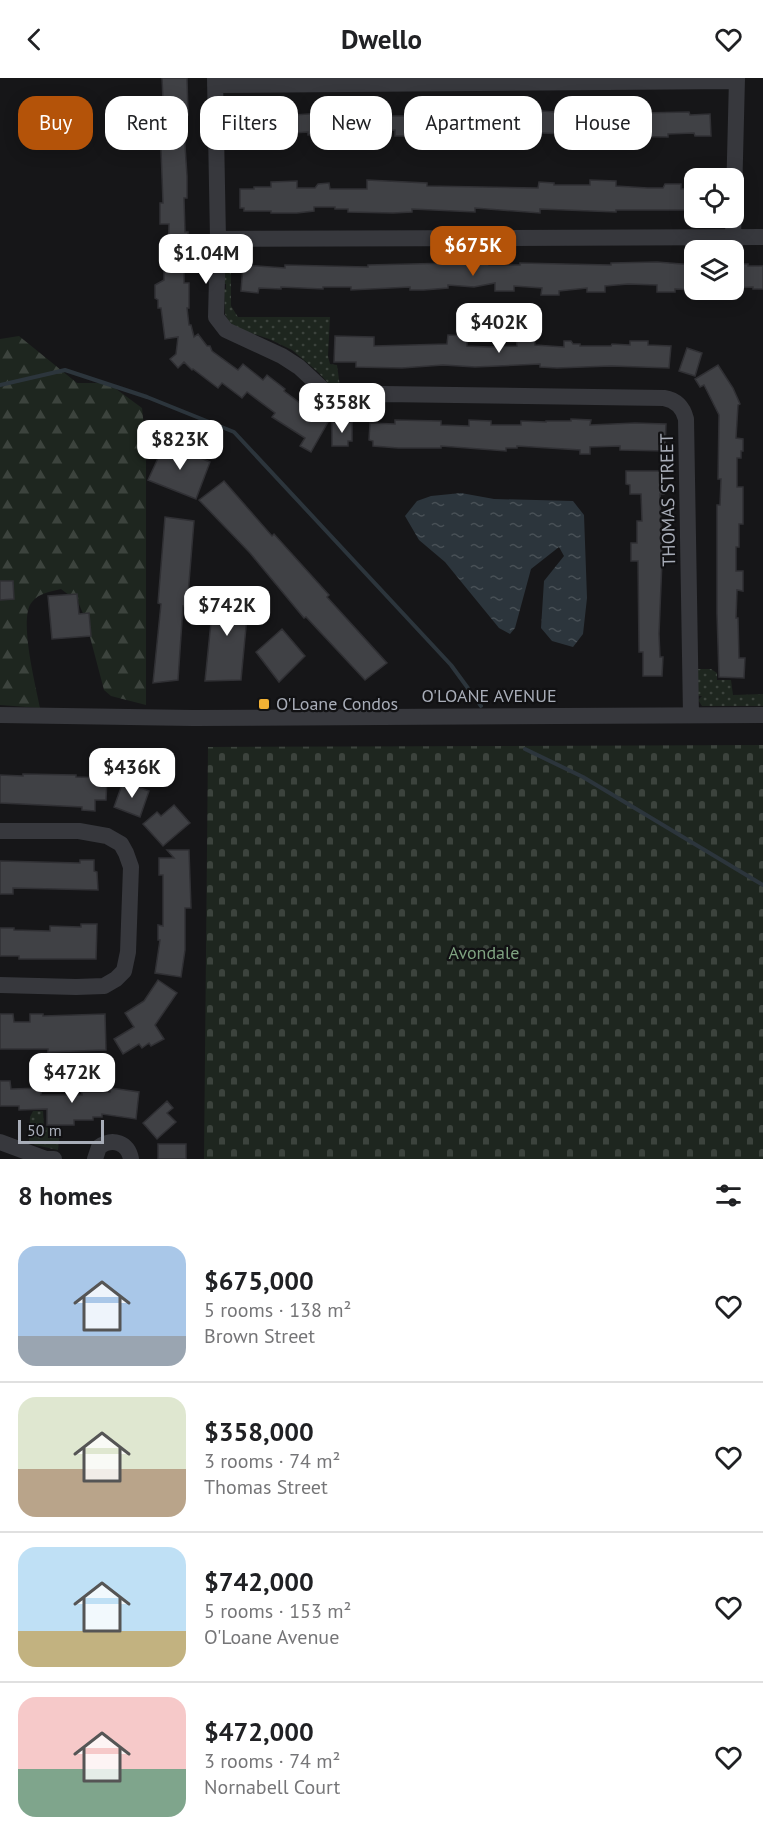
<!DOCTYPE html>
<html lang="en">
<head>
<meta charset="utf-8">
<style>
	body { margin:0; font-family:"PT Sans",sans-serif; background:#f2f2f2; color:#202124; height:100vh; display:flex; flex-direction:column; font-size:22px; white-space:nowrap }
	* { box-sizing:border-box; margin:0 }
	p { font-size:20px; color:#757577 }
	.icon { flex:none; width:33px; height:33px; fill:none; stroke:currentColor; stroke-width:2; stroke-linecap:round; stroke-linejoin:round }
	.map { position:relative; height:1081px; overflow:hidden }
	.side { display:flex; flex-direction:column; background:#fff; flex:1 }
	.side>* { flex:none }
	.top-card { position:absolute; left:18px; top:18px; width:728px; height:54px; display:flex; gap:12px }
	.fabs { position:absolute; left:684px; top:90px; display:grid; gap:12px }
	.fabs a { display:grid; place-items:center; width:60px; height:60px; border-radius:12px; background:#fff; box-shadow:0 3px 15px #0003; font-size:30px }
	.scale { position:absolute; left:18px; bottom:15px; width:86px; box-sizing:border-box; padding-left:6px; border:3px solid #a8adb8; border-top:0; font-size:16px; line-height:21px; white-space:nowrap; color:#a8adb8; -webkit-text-stroke:4px #111113; paint-order:stroke }
	.price { position:absolute; translate:-50% -51px; padding:0 14px; border-radius:12px; background:#fff; color:#222; font-size:20px; line-height:39px; filter:drop-shadow(0 2px 3px #0008) }
	.price::after { content:''; position:absolute; left:50%; top:36px; width:18px; height:14px; margin-left:-9px; background:inherit; clip-path:polygon(0 0,100% 0,50% 100%) }
	.price.active { background:#b45309; color:#fff }
	ul { padding:0; list-style:none }
	li { display:flex; align-items:center; gap:18px; height:150px; padding:0 18px }
	li+li { border-top:2px solid #e0e0e0 }
	li span { display:grid; place-items:center; flex:none; width:168px; height:120px; border-radius:18px; color:#555 }
	li>.icon { margin-inline-start:auto }
	span .icon { width:72px; height:72px; fill:#fffc; stroke-width:1 }
	li b { font-size:26px }
	h2 { display:flex; justify-content:space-between; align-items:center; height:72px; padding:0 18px; font-size:26px }
	.chip { padding:0 21px; border-radius:18px; background:#fff; box-shadow:0 3px 15px #0003; font-size:21px; line-height:54px }
	.chip.active { background:#b45309; color:#fff }
	header { display:flex; justify-content:space-between; align-items:center; height:78px; padding:0 18px; background:#fff; font-size:27px; font-weight:700 }
	.map>svg:first-child { display:block }
</style>
</head>
<body>
<header><svg class="icon" aria-label="back" viewBox="0 0 24 24"><path d="M15 5l-7 7 7 7"/></svg>Dwello<svg class="icon" aria-label="heart" viewBox="0 0 24 24"><path d="M12 20l-8-8c-3-5 5-10 8-4 3-6 11-1 8 4z"/></svg></header>
<div class="map">
<svg width="763" height="1081" viewBox="0 0 763 1081">
	<defs>
		<pattern id="grass-dots" width="8" height="8" patternUnits="userSpaceOnUse" patternTransform="scale(1.5)"><rect width="8" height="8" fill="#1e261f"/><path d="M2 2h.1M6 6h.1" fill="none" stroke="#3c433d" stroke-width="1.8" stroke-linecap="round"/></pattern>
		<pattern id="forest-firs" width="22" height="20" patternUnits="userSpaceOnUse" patternTransform="scale(1.5)"><rect width="22" height="20" fill="#1e261f"/><path d="M5 1l3.5 6h-7zM16 11l3.5 6h-7z" fill="#3c433d"/></pattern>
		<pattern id="cemetery-stones" width="16" height="16" patternUnits="userSpaceOnUse" patternTransform="scale(1.5)"><rect width="16" height="16" fill="#1e261f"/><path d="M2 7V4a2 2 0 0 1 4 0v3zM10 15v-3a2 2 0 0 1 4 0v3z" fill="#3c433d"/></pattern>
		<pattern id="water-ripples" width="26" height="14" patternUnits="userSpaceOnUse" patternTransform="scale(1.5)"><rect width="26" height="14" fill="#2c353c"/><path d="M2 4q2-2 4 0t4 0M15 11q2-2 4 0t4 0" fill="none" stroke="#485056"/></pattern>
	</defs>
	<rect width="100%" height="100%" fill="#161618"/>
	<path fill="url(#grass-dots)" d="M226 173 229 176H246L245 188H239V194L231 195V228L238 239H330L328 278 330 286 337 287 340 309 328 305 318 294 292 272 269 261 239 251 229 244 225 236 224 211H226V206H223V178Z
		M697 591H711L717 595V602H731L733 617 763 616V628H702L698 622 702 618H698Z
		M33 1033H43L44 1049 54 1051 57 1055H60L58 1072 35 1067 29 1063 30 1039Z"/>
	<path fill="url(#forest-firs)" d="M19 258 77 305H108L142 330 146 368V627L111 618 104 612 85 540 78 524 61 511C50 514 39 515 32 524 18 539 36 609 40 630L0 627V261Z"/>
	<path fill="url(#cemetery-stones)" d="M763 667V1081H204L208 669Z"/>
	<path fill="url(#water-ripples)" d="M461 415 494 421 573 423 584 437 587 520 583 556 573 569 552 563 541 550 544 503 564 478 559 469 531 491 515 550 510 556 499 550 445 484 419 462 405 438 417 423 431 418Z"/>
	<g fill="none" stroke-linecap="round" stroke-linejoin="round">
		<path stroke="#2c353c" stroke-width="4" d="M0 307 65 292 147 319 234 354 451 587 481 628
			M525 671 583 699 763 807"/>
	</g>
	<path fill="#404145" stroke="#303034" stroke-width="1.5" d="M162 0H187L188 37H183L187 98V120H184L185 154H188L187 175 184 176V205H189V230H187L189 247H191L194 259 198 256 207 268H210L212 273 238 292 243 286 263 302 267 297 285 311 284 313 304 328 303 330 328 344 311 374 300 368 305 360 272 339 275 335 247 314 242 320 222 305 218 310 193 291 192 292 184 284 178 290 170 281 176 276 178 259 165 261 161 230H158V222L155 220V207L164 202V183H168L169 146H160V125H163L160 45 164 44Z
		M527 32 585 36 689 34 690 37 710 36 711 58H695L694 55 668 56V59L605 58 522 54V59L506 60V54L484 55V53L457 54V56L435 58H395V52L369 54V56L353 57V53L308 57V54L279 56V66L261 67V55L241 56 240 38 262 37V34H278V38L324 35 347 36 389 35 390 38H411L461 34H500L501 39 527 38Z
		M367 102 427 105V108L538 110 539 104 554 105V107H590V102L616 103V108L648 110H663L665 106H681V111H694V132H616V134L540 131V135L475 130V134L412 131V134L393 135 348 134V131H335V129H314V133L297 135H271V133H244V130H240V111H254V109H271V104L297 103V110H315L318 106 329 105 330 111H367Z
		M488 184 489 187H520V185L611 187V185L657 184 694 187V212L675 211V214H657V207L628 206 605 208V214H587V210L559 213V217H541L542 210 514 208V213H495V205L474 209 448 207V210L424 212H410V209L351 212V209H323V211L281 209V211L259 210 258 215 241 213 243 187 285 190V187L368 189V187L453 185H468V188Z
		M734 186H748V188H763V211H753V209L734 210Z
		M534 256 535 267 564 269V263H571L573 266H580V268H611L612 266 630 267V263H648V267L671 268 669 290 611 288 557 290 540 289V286L475 289 443 287 402 290 356 289V284H334L335 258 374 259V268L447 266 448 257 467 258V268L489 269 517 268 516 258Z
		M687 270 702 275 695 298 679 293Z
		M718 287 733 310 740 326 738 327 736 360 743 361V373H741V380H737V409H743V446H739V469H736V493H743V513L737 512 736 540H738L739 580H745L744 600 719 599 717 536V427H720L721 401H718L719 337 704 307 700 309 695 301Z
		M571 341 591 342 590 347 635 345 666 346 665 373 620 372V368L590 369V376H580V372L517 368V370H506V373L441 368V370H398L373 368V363L369 362 370 345 395 346V342L441 343V347L469 348V342L491 343V347H521V343L546 344V343H571Z
		M332 344H352V363H348V368H332Z
		M165 365 210 384 196 421 148 402Z
		M626 393H664V416H660L662 483 659 556 660 579H663L662 598H643V574H639L638 483H631V465H637V443H642L641 416H630V407L626 406Z
		M224 403 272 458 274 456 329 517 327 519 387 585 365 602 306 539 304 540 250 475 199 422Z
		M165 439 194 443 187 529 183 528 178 602 153 605 161 526 158 525Z
		M0 503H13L14 521 0 522Z
		M214 515 249 517 241 602 205 603Z
		M77 516 79 536 89 535 91 558 52 561 48 518Z
		M282 551 305 578 279 604 256 574Z
		M23 696 76 697V699L107 700 106 722H95V733L82 732V729L0 725V697L23 698Z
		M123 704 149 713 140 739 114 729Z
		M174 727 190 745 163 768 143 746 157 734 161 738Z
		M167 772H189L191 830H185V872L181 899 155 895 160 862H158V847L163 848V797H159V780H174Z
		M80 782H94V793L97 794 98 812 13 810V816H0V783L80 785Z
		M81 846H97L96 881H19V878H0V850H14V852L50 853V848L81 849Z
		M158 902 177 915 155 947 164 961 151 968 149 965 142 970 139 966 123 976 114 961 134 949 125 935 144 923Z
		M0 936H13L14 944H30V936H43V938L105 936 106 972 48 974V971H0Z
		M0 1003H10L11 1011 41 1010V1017H82V1014H110L111 1010 139 1014 136 1041 102 1036V1039H93V1042H74V1047H47V1031L19 1032V1028H0Z
		M167 1023 173 1030 167 1035 176 1044 157 1061 143 1045Z
		M158 1066H186V1081H158Z"/>
	<g fill="none" stroke-linecap="round" stroke-linejoin="round">
		<path stroke="#37383d" stroke-width="16" d="M215 0 218 161 216 239 226 252 282 278 299 289 327 315 336 319 383 316 664 320C676 322 683 329 686 341L691 637
			M215 7 737 3
			M733 160 737 0
			M218 161 763 159
			M0 637 193 640 763 637
			M0 753H79L107 758 121 766 126 775 131 789 128 874 124 893 116 901 104 908 76 909 0 907
			M0 1064 46 1081H54
			M95 1081 99 1069C113 1059 128 1065 131 1081"/>
	</g>
	<rect fill="#f2b134" stroke="#111113" stroke-width="2" x="258" y="620" width="12" height="12" rx="3"/>
	<g text-anchor="middle" stroke-width="4.5" stroke-linejoin="round" paint-order="stroke">
		<g font-size="18" fill="#a8adb8" stroke="#111113">
			<text transform="translate(668 422) rotate(-91)" y="6">THOMAS STREET</text>
			<text x="489" y="624">O'LOANE AVENUE</text>
		</g>
		<g font-size="18" fill="#a8adb8" stroke="#111113" text-anchor="start">
			<text x="276" y="632">O'Loane Condos</text>
		</g>
		<g font-size="18" fill="#7fa381" stroke="#111113">
			<text x="484" y="881">Avondale</text>
		</g>
	</g>
</svg>
<div class="fabs">
<a><svg class="icon" aria-label="locate" viewBox="0 0 24 24"><circle cx="12" cy="12" r="6"/><path d="M12 2v4M12 18v4M2 12h4M18 12h4"/></svg></a>
<a><svg class="icon" aria-label="layers" viewBox="0 0 24 24"><path d="M12 4l9 5-9 5-9-5zM3 14l9 5 9-5"/></svg></a>
</div>
<div class="scale">50 m</div>
<b class="price active" style="left:473px;top:199px">$675K</b>
<b class="price" style="left:206px;top:207px">$1.04M</b>
<b class="price" style="left:499px;top:276px">$402K</b>
<b class="price" style="left:342px;top:356px">$358K</b>
<b class="price" style="left:180px;top:393px">$823K</b>
<b class="price" style="left:227px;top:559px">$742K</b>
<b class="price" style="left:132px;top:721px">$436K</b>
<b class="price" style="left:72px;top:1026px">$472K</b>
<div class="top-card">
<a class="chip active">Buy</a>
<a class="chip">Rent</a>
<a class="chip">Filters</a>
<a class="chip">New</a>
<a class="chip">Apartment</a>
<a class="chip">House</a>
</div>
</div>
<section class="side">
<h2>8 homes<svg class="icon" aria-label="filters" viewBox="0 0 24 24"><path d="M4 7h16M4 17h16"/><circle cx="9" cy="7" r="2"/><circle cx="15" cy="17" r="2"/></svg></h2>
<ul>
<li><span style="background:linear-gradient(#a9c7e8 75%,#9aa5b1 0)"><svg class="icon" aria-label="home" viewBox="0 0 24 24"><path d="M3 11l9-7 9 7M6 9v11h12V9"/></svg></span><div><b>$675,000</b><p>5 rooms · 138 m²</p><p>Brown Street</p></div><svg class="icon" aria-label="heart" viewBox="0 0 24 24"><path d="M12 20l-8-8c-3-5 5-10 8-4 3-6 11-1 8 4z"/></svg></li>
<li><span style="background:linear-gradient(#dfe7d0 60%,#b9a48a 0)"><svg class="icon" aria-label="home" viewBox="0 0 24 24"><path d="M3 11l9-7 9 7M6 9v11h12V9"/></svg></span><div><b>$358,000</b><p>3 rooms · 74 m²</p><p>Thomas Street</p></div><svg class="icon" aria-label="heart" viewBox="0 0 24 24"><path d="M12 20l-8-8c-3-5 5-10 8-4 3-6 11-1 8 4z"/></svg></li>
<li><span style="background:linear-gradient(#bfe0f5 70%,#c2b280 0)"><svg class="icon" aria-label="home" viewBox="0 0 24 24"><path d="M3 11l9-7 9 7M6 9v11h12V9"/></svg></span><div><b>$742,000</b><p>5 rooms · 153 m²</p><p>O'Loane Avenue</p></div><svg class="icon" aria-label="heart" viewBox="0 0 24 24"><path d="M12 20l-8-8c-3-5 5-10 8-4 3-6 11-1 8 4z"/></svg></li>
<li><span style="background:linear-gradient(#f6c9c9 60%,#7fa58c 0)"><svg class="icon" aria-label="home" viewBox="0 0 24 24"><path d="M3 11l9-7 9 7M6 9v11h12V9"/></svg></span><div><b>$472,000</b><p>3 rooms · 74 m²</p><p>Nornabell Court</p></div><svg class="icon" aria-label="heart" viewBox="0 0 24 24"><path d="M12 20l-8-8c-3-5 5-10 8-4 3-6 11-1 8 4z"/></svg></li>
</ul>
</section>
</body>
</html>
